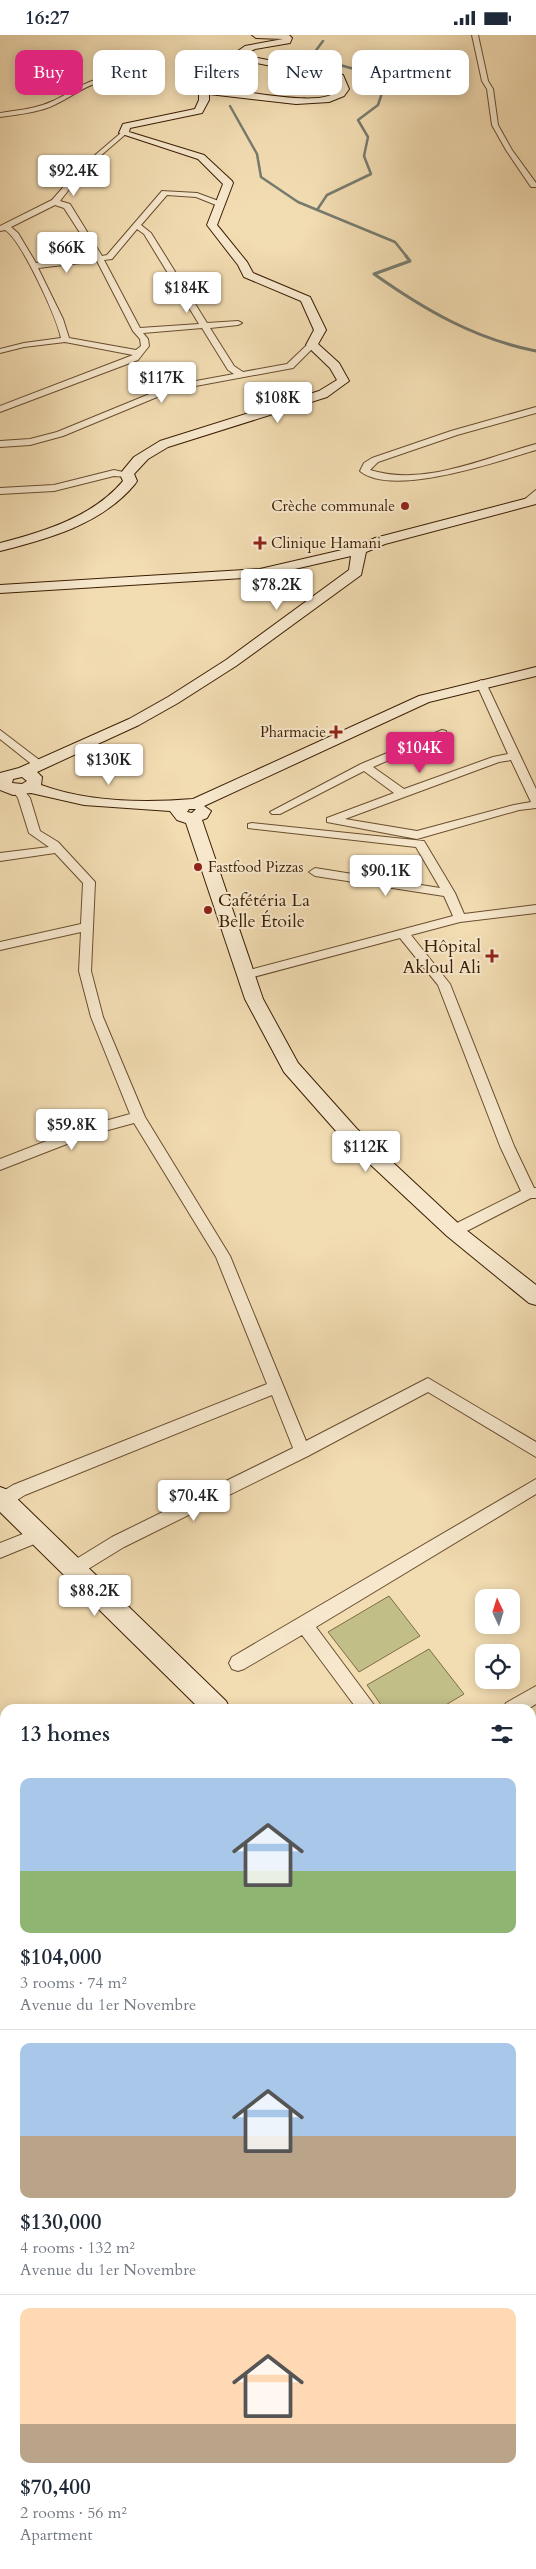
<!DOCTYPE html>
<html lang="en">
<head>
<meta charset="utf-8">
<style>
	body { margin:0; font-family:Cardo,serif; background:#f2f2f3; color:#1f2937; height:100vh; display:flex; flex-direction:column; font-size:19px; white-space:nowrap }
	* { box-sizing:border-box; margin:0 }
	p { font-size:16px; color:#747a83 }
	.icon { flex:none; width:28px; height:28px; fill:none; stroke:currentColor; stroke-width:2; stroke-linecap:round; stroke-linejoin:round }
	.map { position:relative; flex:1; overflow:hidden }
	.drawer { position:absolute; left:0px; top:1669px; width:536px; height:866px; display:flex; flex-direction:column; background:#fff; border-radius:15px 15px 0 0; box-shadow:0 2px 12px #0003 }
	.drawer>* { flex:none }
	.guide { position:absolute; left:15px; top:15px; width:506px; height:45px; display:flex; gap:10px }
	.needle { width:32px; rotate:356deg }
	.controls { position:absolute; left:475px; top:1554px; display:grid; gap:10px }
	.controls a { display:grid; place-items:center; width:45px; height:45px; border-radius:10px; background:#fff; box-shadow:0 2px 12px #0003; font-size:25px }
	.price { position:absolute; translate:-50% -42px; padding:0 11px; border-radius:5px; background:#fff; color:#222; font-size:16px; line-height:32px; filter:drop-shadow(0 1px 2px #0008) }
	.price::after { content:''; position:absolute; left:50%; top:30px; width:15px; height:11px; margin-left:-8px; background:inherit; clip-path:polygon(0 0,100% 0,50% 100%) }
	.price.current { background:#db2777; color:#fff }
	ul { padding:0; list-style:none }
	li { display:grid; align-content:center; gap:10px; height:265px; padding:0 20px }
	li+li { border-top:1px solid #e0e1e3 }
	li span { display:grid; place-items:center; height:155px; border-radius:10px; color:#555 }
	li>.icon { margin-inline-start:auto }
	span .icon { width:90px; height:90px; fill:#fffc; stroke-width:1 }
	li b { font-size:21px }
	h2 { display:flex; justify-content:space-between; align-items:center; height:60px; padding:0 20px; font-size:21px }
	.chip { padding:0 18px; border-radius:10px; background:#fff; box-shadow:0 2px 12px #0003; font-size:18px; line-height:45px }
	.chip.current { background:#db2777; color:#fff }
	.status { display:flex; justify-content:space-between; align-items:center; height:35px; padding:0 25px; background:#fff; direction:ltr }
	.status svg { height:14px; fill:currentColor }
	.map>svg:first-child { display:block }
</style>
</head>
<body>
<div class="status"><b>16:27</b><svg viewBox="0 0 49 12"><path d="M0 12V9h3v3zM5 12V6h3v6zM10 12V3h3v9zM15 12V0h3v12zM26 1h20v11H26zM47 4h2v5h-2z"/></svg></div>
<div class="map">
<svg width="536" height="2534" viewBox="0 0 536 2534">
	<rect width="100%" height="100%" fill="#f2dcb2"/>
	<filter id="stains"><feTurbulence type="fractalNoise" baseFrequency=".004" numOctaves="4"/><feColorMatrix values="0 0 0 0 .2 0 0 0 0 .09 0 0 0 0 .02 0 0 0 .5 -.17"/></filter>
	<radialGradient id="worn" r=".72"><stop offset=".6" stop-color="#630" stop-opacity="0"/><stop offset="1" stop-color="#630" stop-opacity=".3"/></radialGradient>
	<path fill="#c1be88" stroke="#7e6e46" d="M389 1561 420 1601 359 1637 328 1597Z
		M429 1614 464 1659 439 1674H384L367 1650Z"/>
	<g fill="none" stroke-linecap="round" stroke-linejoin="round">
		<path stroke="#777b6f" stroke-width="2.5" d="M230 71 257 119 261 142 298 167 395 207 407 222
			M317 175 327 160 371 139 364 121 368 102 358 85 378 70 384 52 365 37 329 27 314 18 323 6"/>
		<path stroke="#777b6f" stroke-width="3" d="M406 221 410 226 374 239C425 275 475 304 536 316"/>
		<g stroke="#694e2f" stroke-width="2">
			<path id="street" d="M472 0H478L488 46 493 54 498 90 512 115 536 148V152H531L506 115 492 90 487 54 482 46Z
				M113 41 128 44 132 49 129 51C99 34 75 63 47 73 32 78 15 80 0 82V78C18 75 36 74 53 66 74 56 89 43 113 41Z
				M122 97 127 98 84 135 60 166 70 169 102 221 107 220 162 156 197 158 224 168 221 172 196 162 167 160 141 190 151 198 207 288 238 286 242 288 238 290 210 293 234 331 243 337 287 329 309 308 316 310 293 333 174 355 63 401 30 410 0 412V406L30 404 57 397 169 351 234 339 228 335 202 293 143 298 148 304 149 311 138 325 0 377V371L133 320 65 307 24 312 0 318V314L24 308 61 303C57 283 21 204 5 195L0 196V191L52 165 80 133ZM55 170 64 173 95 221 36 228 18 198 11 192ZM137 194 144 199 199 289 140 293 104 225 112 224ZM97 226 133 296 140 304 141 311 136 315 69 303 63 284 38 233Z
				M536 372V378L457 400 378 427 370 435C424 452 484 423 536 409V415C499 426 392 463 360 436L364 428 372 423 451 396Z
				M114 435 132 439 127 442 114 441 54 456 0 459V453L54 450Z
				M536 455V463L531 468H525V464Z
				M481 645 486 648 536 754V773L519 775 417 804 327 787V783L394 758 364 736 280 779H272L270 777 361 729 442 695 446 696V700L373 732 404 754 493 722 508 719 476 648ZM511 725 531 767 514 770 417 796 345 784 499 727Z
				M0 695 42 727V731H34L0 704Z
				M19 753 23 754 30 763 40 796 58 807 95 847 91 936 103 982 145 1082 230 1221 306 1406 428 1343 536 1407V1422L428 1357 308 1421 124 1512 80 1539 74 1541 68 1539 66 1534 68 1529 112 1502 293 1413 272 1360 25 1460 9 1470 0 1471V1458L13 1450 267 1349 216 1222 134 1088 90 1100 0 1135V1124L80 1093 130 1079 91 982 79 936 81 897 0 915V907L81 889 83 848 55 818 0 826V818L49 812 29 798 18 763 13 756Z
				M252 788 424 806 455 858 464 879 536 870V878L460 887 411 900 450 949 514 1111 534 1153H536V1163H531L459 1200 454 1201 447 1196 449 1192 521 1156 500 1111 438 950 400 903 246 944 240 940 242 937 453 881 444 861 315 841 309 837 315 833 440 853 416 812 248 793V789Z
				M536 1444V1459L316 1592 377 1674H357L302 1600 244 1634 238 1636 232 1634 229 1628 232 1622Z
				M38 1493 44 1495 46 1500 44 1505 0 1523V1508Z
				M536 1651V1669L528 1674H503L506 1668Z
				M5 2074V2098L0 2100V2076Z
				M536 2143V2168L531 2170V2145Z
				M5 2324V2349L0 2351V2326Z
				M142 2530H167L165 2534H140Z"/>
		</g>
		<g stroke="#3b1e03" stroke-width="2">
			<path id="secondary" d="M252 0H289L292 3 290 8 255 14 243 20 343 40 349 54 344 61 329 67 296 69 209 59V65L202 78 130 93 129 97 204 120 232 146 233 148 217 190 247 227 253 238 310 262 326 295 318 309 339 328 349 346 327 362 168 412 148 424 134 439 137 446 135 449C102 489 48 504 0 516V508C44 497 94 481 123 446L120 439 134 422 160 406 319 356 337 345 330 333 306 310 314 295 301 266 244 242 238 230 207 190 223 149 198 124 119 98 123 89 195 74 199 65V57L204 54C231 50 324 77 339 54L336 44 236 24 235 18 245 11 283 4 256 3Z
				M536 461V469L385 509 366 517 361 540 236 631 178 668 139 690 37 737 42 742 41 750C87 767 145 768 193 764L419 661 536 632V641L429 667 204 771 211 776 207 783 202 785 263 964 298 1028 357 1094 461 1191 536 1250V1270L529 1268 447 1201 343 1104 284 1037 245 964 186 788 177 785 170 776 84 770 31 758 13 760 0 755V738L19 733 129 684 168 662 226 625 349 535 351 521 260 542 0 558V550L260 534 355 512 375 503ZM22 742 27 746 22 749 12 748 13 744ZM189 774H196L192 778 187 777Z
				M0 1452 8 1455 226 1666 230 1674H200L0 1477Z
				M531 1989 536 1991V2022L531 2020Z"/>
		</g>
		<use href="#street" fill="#f7e8cd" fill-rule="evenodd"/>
		<use href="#secondary" fill="#f7e8cd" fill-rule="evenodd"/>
	</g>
	<g fill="#8f2418" stroke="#f7e8cd" stroke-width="2">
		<circle cx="405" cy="471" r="5"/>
		<path d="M257.5 500.5h5v5h5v5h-5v5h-5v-5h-5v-5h5z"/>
		<path d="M333.5 689.5h5v5h5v5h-5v5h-5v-5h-5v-5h5z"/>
		<circle cx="198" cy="832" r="5"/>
		<circle cx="208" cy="875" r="5"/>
		<path d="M489.5 913.5h5v5h5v5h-5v5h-5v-5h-5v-5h5z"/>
	</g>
	<g text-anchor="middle" stroke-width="4" stroke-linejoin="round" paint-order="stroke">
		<g font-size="15" fill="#3b1e03" stroke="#f7e8cd" text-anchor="end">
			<text x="395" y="476">Crèche communale</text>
			<text x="271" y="513" text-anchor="start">Clinique Hamani</text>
			<text x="326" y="702">Pharmacie</text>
			<text x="208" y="837" text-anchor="start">Fastfood Pizzas</text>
		</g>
		<g font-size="18" fill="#3b1e03" stroke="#f7e8cd" text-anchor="start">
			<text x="218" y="871">Cafétéria La<tspan x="218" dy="21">Belle Étoile</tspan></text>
			<text x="481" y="917" text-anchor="end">Hôpital<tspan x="481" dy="21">Akloul Ali</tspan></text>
		</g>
	</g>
	<rect width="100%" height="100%" filter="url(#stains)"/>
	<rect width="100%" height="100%" fill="url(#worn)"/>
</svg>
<div class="controls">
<a><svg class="needle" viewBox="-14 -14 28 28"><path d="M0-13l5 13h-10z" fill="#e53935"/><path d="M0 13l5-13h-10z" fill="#747a83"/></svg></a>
<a><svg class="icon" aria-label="locate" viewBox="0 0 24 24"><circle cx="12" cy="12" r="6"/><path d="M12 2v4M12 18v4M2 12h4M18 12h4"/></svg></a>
</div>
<b class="price" style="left:74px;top:162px">$92.4K</b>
<b class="price" style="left:67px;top:239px">$66K</b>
<b class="price" style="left:187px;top:279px">$184K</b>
<b class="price" style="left:162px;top:369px">$117K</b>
<b class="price" style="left:278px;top:389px">$108K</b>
<b class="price" style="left:277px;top:576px">$78.2K</b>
<b class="price current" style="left:420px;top:739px">$104K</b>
<b class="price" style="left:109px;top:751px">$130K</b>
<b class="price" style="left:386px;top:862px">$90.1K</b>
<b class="price" style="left:72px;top:1116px">$59.8K</b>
<b class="price" style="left:366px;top:1138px">$112K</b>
<b class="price" style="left:194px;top:1487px">$70.4K</b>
<b class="price" style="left:95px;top:1582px">$88.2K</b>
<div class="guide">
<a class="chip current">Buy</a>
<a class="chip">Rent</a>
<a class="chip">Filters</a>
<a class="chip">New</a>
<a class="chip">Apartment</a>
</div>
<section class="drawer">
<h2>13 homes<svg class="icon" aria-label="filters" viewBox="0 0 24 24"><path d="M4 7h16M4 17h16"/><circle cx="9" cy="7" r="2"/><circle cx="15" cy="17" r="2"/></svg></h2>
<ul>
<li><span style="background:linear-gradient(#a9c7e8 60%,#8fb573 0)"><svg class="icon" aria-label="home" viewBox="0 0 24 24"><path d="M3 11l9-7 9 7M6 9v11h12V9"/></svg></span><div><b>$104,000</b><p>3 rooms · 74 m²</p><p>Avenue du 1er Novembre</p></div></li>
<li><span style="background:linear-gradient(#a9c7e8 60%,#b9a48a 0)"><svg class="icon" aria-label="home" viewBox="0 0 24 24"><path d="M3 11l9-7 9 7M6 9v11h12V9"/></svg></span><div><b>$130,000</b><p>4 rooms · 132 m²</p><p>Avenue du 1er Novembre</p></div></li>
<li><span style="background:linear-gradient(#ffd9b3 75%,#b9a48a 0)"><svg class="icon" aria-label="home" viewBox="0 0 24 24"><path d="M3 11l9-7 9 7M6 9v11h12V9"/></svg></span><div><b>$70,400</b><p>2 rooms · 56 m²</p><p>Apartment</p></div></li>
</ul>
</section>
</div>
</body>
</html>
